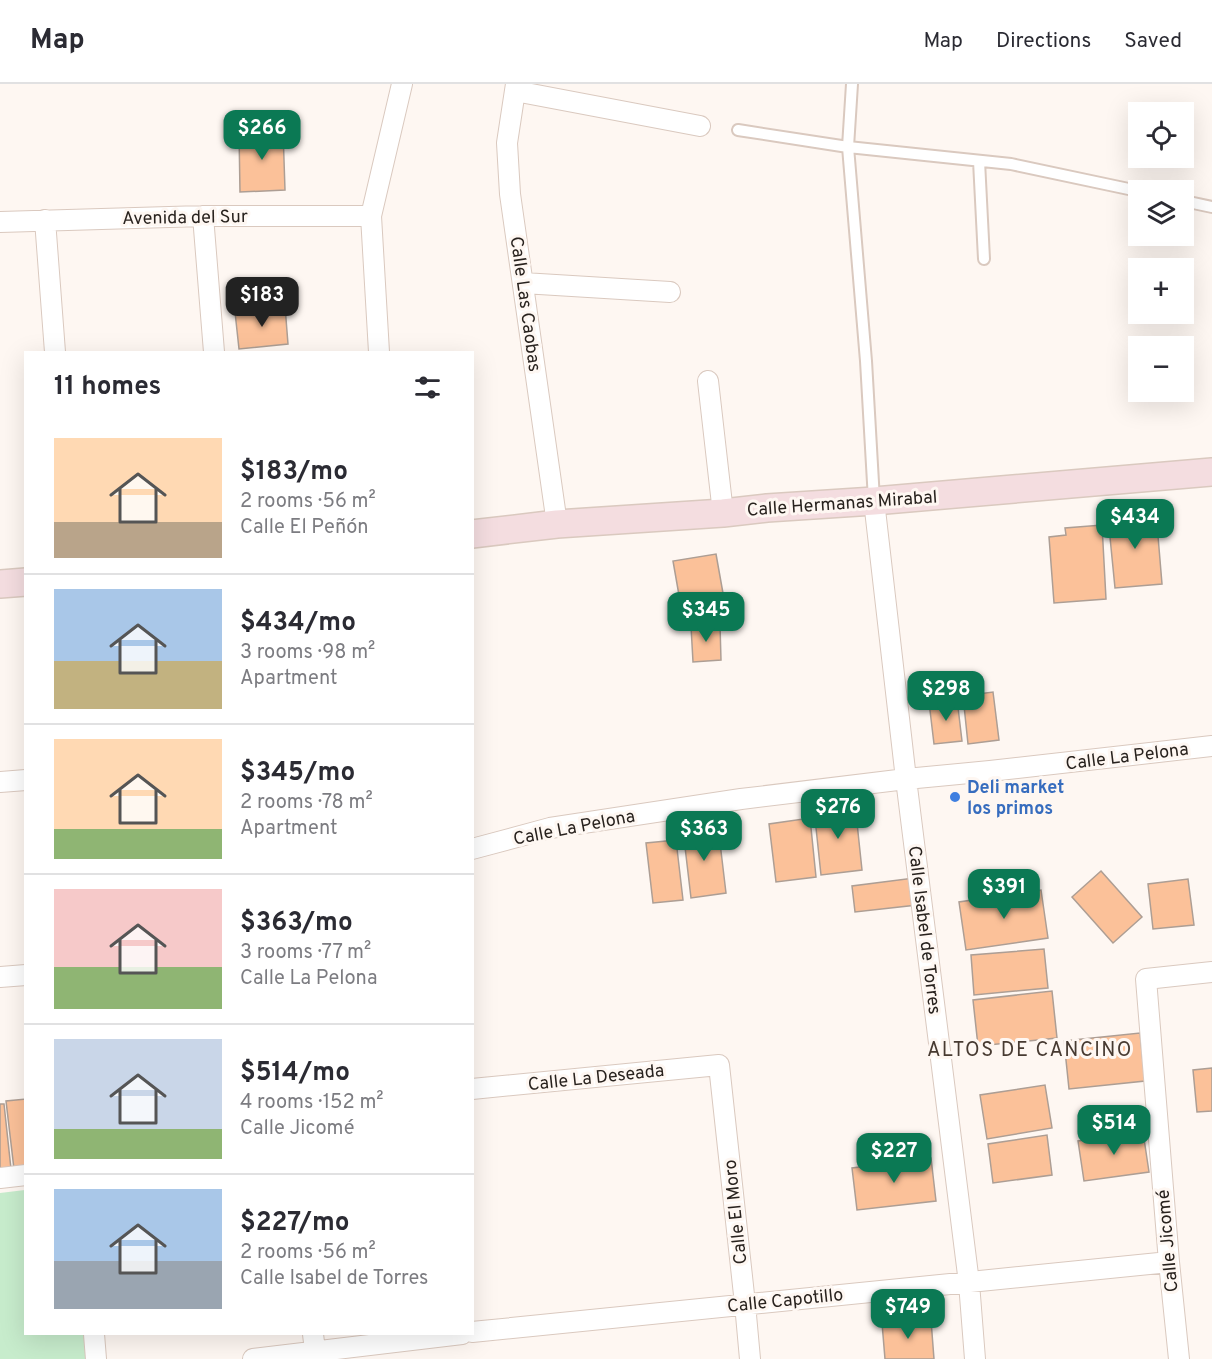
<!DOCTYPE html>
<html lang="en">
<head>
<meta charset="utf-8">
<style>
	body { margin:0; font-family:Overpass,sans-serif; background:#f2f2f3; color:#2b2b33; height:100vh; display:flex; flex-direction:column; font-size:22px; white-space:nowrap }
	* { box-sizing:border-box; margin:0 }
	p { font-size:20px; color:#7c7c81 }
	.icon { flex:none; width:33px; height:33px; fill:none; stroke:currentColor; stroke-width:2; stroke-linecap:round; stroke-linejoin:round }
	.map { position:relative; flex:1; overflow:hidden }
	.side { position:absolute; left:24px; top:267px; width:450px; height:984px; display:flex; flex-direction:column; background:#fff; border-radius:0px; box-shadow:0 6px 24px #0002 }
	.side>* { flex:none }
	.fabs { position:absolute; left:1128px; top:18px; display:grid; gap:12px }
	.fabs a { display:grid; place-items:center; width:66px; height:66px; border-radius:0px; background:#fff; box-shadow:0 6px 24px #0002; font-size:30px }
	.price { position:absolute; translate:-50% -51px; padding:0 14px; border-radius:12px; background:#0b7954; color:#fff; font-size:20px; line-height:39px; filter:drop-shadow(0 2px 3px #0008) }
	.price::after { content:''; position:absolute; left:50%; top:36px; width:18px; height:14px; margin-left:-9px; background:inherit; clip-path:polygon(0 0,100% 0,50% 100%) }
	.price.selected { background:#222; color:#fff }
	ul { padding:0; list-style:none }
	li { display:flex; align-items:center; gap:18px; height:150px; padding:0 30px }
	li+li { border-top:2px solid #e1e1e2 }
	li span { display:grid; place-items:center; flex:none; width:168px; height:120px; border-radius:0px; color:#555 }
	li>.icon { margin-inline-start:auto }
	span .icon { width:72px; height:72px; fill:#fffc; stroke-width:1 }
	li b { font-size:26px }
	h2 { display:flex; justify-content:space-between; align-items:center; height:72px; padding:0 30px; font-size:26px }
	header { display:flex; align-items:center; gap:36px; box-sizing:border-box; height:84px; padding:0 30px; background:#fff; border-bottom:2px solid #e1e1e2 }
	header strong { font-size:28px }
	nav { display:flex; gap:33px; margin-inline-start:auto; font-size:21px }
	.map>svg:first-child { display:block }
</style>
</head>
<body>
<header>
<strong>Map</strong>
<nav><a>Map</a><a>Directions</a><a>Saved</a></nav>
</header>
<div class="map">
<svg width="1212" height="1275" viewBox="0 0 1212 1275">
	<rect width="100%" height="100%" fill="#fef7f2"/>
	<path fill="#c7eccc" d="M25 1106 26 1250H84L88 1275H0V1109Z"/>
	<path fill="#fbc199" stroke="#ad9e94" stroke-width="1.5" d="M283 46 285 106 240 108 239 48Z
		M285 222 288 260 239 265 235 228Z
		M1156 428 1162 500 1115 504 1108 433Z
		M1102 441 1106 515 1054 519 1049 453 1066 451 1065 444Z
		M716 470 726 526 683 534 673 477Z
		M720 541 721 576 693 578 691 542Z
		M993 608 999 656 968 660 963 612Z
		M957 615 962 657 934 660 929 618Z
		M855 720 862 786 821 791 814 725Z
		M810 734 816 793 776 798 769 740Z
		M718 742 726 809 691 814 683 746Z
		M676 756 683 816 653 819 646 759Z
		M1101 787 1142 833 1113 859 1072 813Z
		M914 794 917 821 855 828 852 802Z
		M1188 795 1194 841 1153 845 1148 800Z
		M1041 806 1048 854 966 866 959 818Z
		M1044 865 1048 904 974 911 971 871Z
		M1052 907 1057 954 978 962 973 916Z
		M1140 949 1145 997 1069 1005 1064 957Z
		M1212 984V1027L1197 1028 1193 986Z
		M1045 1001 1052 1044 987 1055 980 1011Z
		M26 1015V1083L14 1085 6 1017Z
		M0 1020H4L11 1085 0 1086Z
		M1143 1048 1149 1088 1084 1097 1078 1057Z
		M1047 1051 1052 1091 993 1099 988 1060Z
		M931 1074 936 1117 857 1126 852 1084Z
		M931 1236 934 1275H885L882 1239Z"/>
	<g fill="none" stroke-linecap="round" stroke-linejoin="round">
		<g stroke="#dac9bf" stroke-width="14">
			<path id="lane" d="M852 0 848 63 866 277 874 416
				M738 46 848 63 1011 80 1138 107
				M979 77 984 175
				M1184 117 1212 123"/>
		</g>
		<g stroke="#dac9bf" stroke-width="22">
			<path id="street" d="M516 0 507 59 510 110 557 440
				M515 7 700 42
				M203 132 214 268
				M45 136 55 268
				M0 138 203 132H371
				M523 199 670 208
				M379 268 371 132 402 0
				M708 297 723 429
				M874 417 906 695 969 1199 975 1275
				M0 698 26 696
				M472 765 550 744 741 715 906 695 990 687 1212 662
				M0 893 26 891
				M472 1005 719 981 745 1220 750 1275
				M0 1094 26 1091
				M472 1248 1169 1178
				M94 1250 96 1275
				M313 1250 315 1267
				M253 1275 462 1250
				M1179 1275 1169 1178 1146 895 1212 888"/>
		</g>
		<g stroke="#dac9bf" stroke-width="30">
			<path id="secondary" d="M472 450 557 440 723 429 767 424 874 417 1212 388
				M0 500 26 498"/>
		</g>
		<use href="#lane" stroke="#fff" stroke-width="10"/>
		<use href="#street" stroke="#fff" stroke-width="20"/>
		<use href="#secondary" stroke="#f4dde0" stroke-width="27"/>
	</g>
	<circle fill="#3f7fe0" stroke="#fef7f2" stroke-width="2" cx="955" cy="713" r="6"/>
	<g text-anchor="middle" stroke-width="6" stroke-linejoin="round" paint-order="stroke">
		<g font-size="18" fill="#28221e" stroke="#fef7f2">
			<text transform="translate(185 133) rotate(-1)" y="6">Avenida del Sur</text>
			<text transform="translate(526 220) rotate(82)" y="6">Calle Las Caobas</text>
			<text transform="translate(842 419) rotate(-4)" y="6">Calle Hermanas Mirabal</text>
			<text transform="translate(1127 672) rotate(-7)" y="6">Calle La Pelona</text>
			<text transform="translate(574 743) rotate(-11)" y="6">Calle La Pelona</text>
			<text transform="translate(925 846) rotate(83)" y="6">Calle Isabel de Torres</text>
			<text transform="translate(596 993) rotate(-6)" y="6">Calle La Deseada</text>
			<text transform="translate(735 1128) rotate(-96)" y="6">Calle El Moro</text>
			<text transform="translate(1167 1157) rotate(-95)" y="6">Calle Jicomé</text>
			<text transform="translate(785 1216) rotate(-6)" y="6">Calle Capotillo</text>
		</g>
		<g font-size="18" font-weight="bold" fill="#366cbe" stroke="#fef7f2" text-anchor="start">
			<text x="967" y="709">Deli market<tspan x="967" dy="21">los primos</tspan></text>
		</g>
		<g font-size="20" letter-spacing="1.5" fill="#473a31" stroke="#fef7f2">
			<text x="1030" y="972">ALTOS DE CANCINO</text>
		</g>
	</g>
</svg>
<div class="fabs">
<a><svg class="icon" aria-label="locate" viewBox="0 0 24 24"><circle cx="12" cy="12" r="6"/><path d="M12 2v4M12 18v4M2 12h4M18 12h4"/></svg></a>
<a><svg class="icon" aria-label="layers" viewBox="0 0 24 24"><path d="M12 4l9 5-9 5-9-5zM3 14l9 5 9-5"/></svg></a>
<a>+</a>
<a>−</a>
</div>
<b class="price" style="left:262px;top:77px">$266</b>
<b class="price selected" style="left:262px;top:244px">$183</b>
<b class="price" style="left:1135px;top:466px">$434</b>
<b class="price" style="left:706px;top:559px">$345</b>
<b class="price" style="left:946px;top:638px">$298</b>
<b class="price" style="left:838px;top:756px">$276</b>
<b class="price" style="left:704px;top:778px">$363</b>
<b class="price" style="left:1004px;top:836px">$391</b>
<b class="price" style="left:1114px;top:1072px">$514</b>
<b class="price" style="left:894px;top:1100px">$227</b>
<b class="price" style="left:908px;top:1256px">$749</b>
<section class="side">
<h2>11 homes<svg class="icon" aria-label="filters" viewBox="0 0 24 24"><path d="M4 7h16M4 17h16"/><circle cx="9" cy="7" r="2"/><circle cx="15" cy="17" r="2"/></svg></h2>
<ul>
<li><span style="background:linear-gradient(#ffd9b3 70%,#b9a48a 0)"><svg class="icon" aria-label="home" viewBox="0 0 24 24"><path d="M3 11l9-7 9 7M6 9v11h12V9"/></svg></span><div><b>$183/mo</b><p>2 rooms · 56 m²</p><p>Calle El Peñón</p></div></li>
<li><span style="background:linear-gradient(#a9c7e8 60%,#c2b280 0)"><svg class="icon" aria-label="home" viewBox="0 0 24 24"><path d="M3 11l9-7 9 7M6 9v11h12V9"/></svg></span><div><b>$434/mo</b><p>3 rooms · 98 m²</p><p>Apartment</p></div></li>
<li><span style="background:linear-gradient(#ffd9b3 75%,#8fb573 0)"><svg class="icon" aria-label="home" viewBox="0 0 24 24"><path d="M3 11l9-7 9 7M6 9v11h12V9"/></svg></span><div><b>$345/mo</b><p>2 rooms · 78 m²</p><p>Apartment</p></div></li>
<li><span style="background:linear-gradient(#f6c9c9 65%,#8fb573 0)"><svg class="icon" aria-label="home" viewBox="0 0 24 24"><path d="M3 11l9-7 9 7M6 9v11h12V9"/></svg></span><div><b>$363/mo</b><p>3 rooms · 77 m²</p><p>Calle La Pelona</p></div></li>
<li><span style="background:linear-gradient(#c9d6e8 75%,#8fb573 0)"><svg class="icon" aria-label="home" viewBox="0 0 24 24"><path d="M3 11l9-7 9 7M6 9v11h12V9"/></svg></span><div><b>$514/mo</b><p>4 rooms · 152 m²</p><p>Calle Jicomé</p></div></li>
<li><span style="background:linear-gradient(#a9c7e8 60%,#9aa5b1 0)"><svg class="icon" aria-label="home" viewBox="0 0 24 24"><path d="M3 11l9-7 9 7M6 9v11h12V9"/></svg></span><div><b>$227/mo</b><p>2 rooms · 56 m²</p><p>Calle Isabel de Torres</p></div></li>
</ul>
</section>
</div>
</body>
</html>
